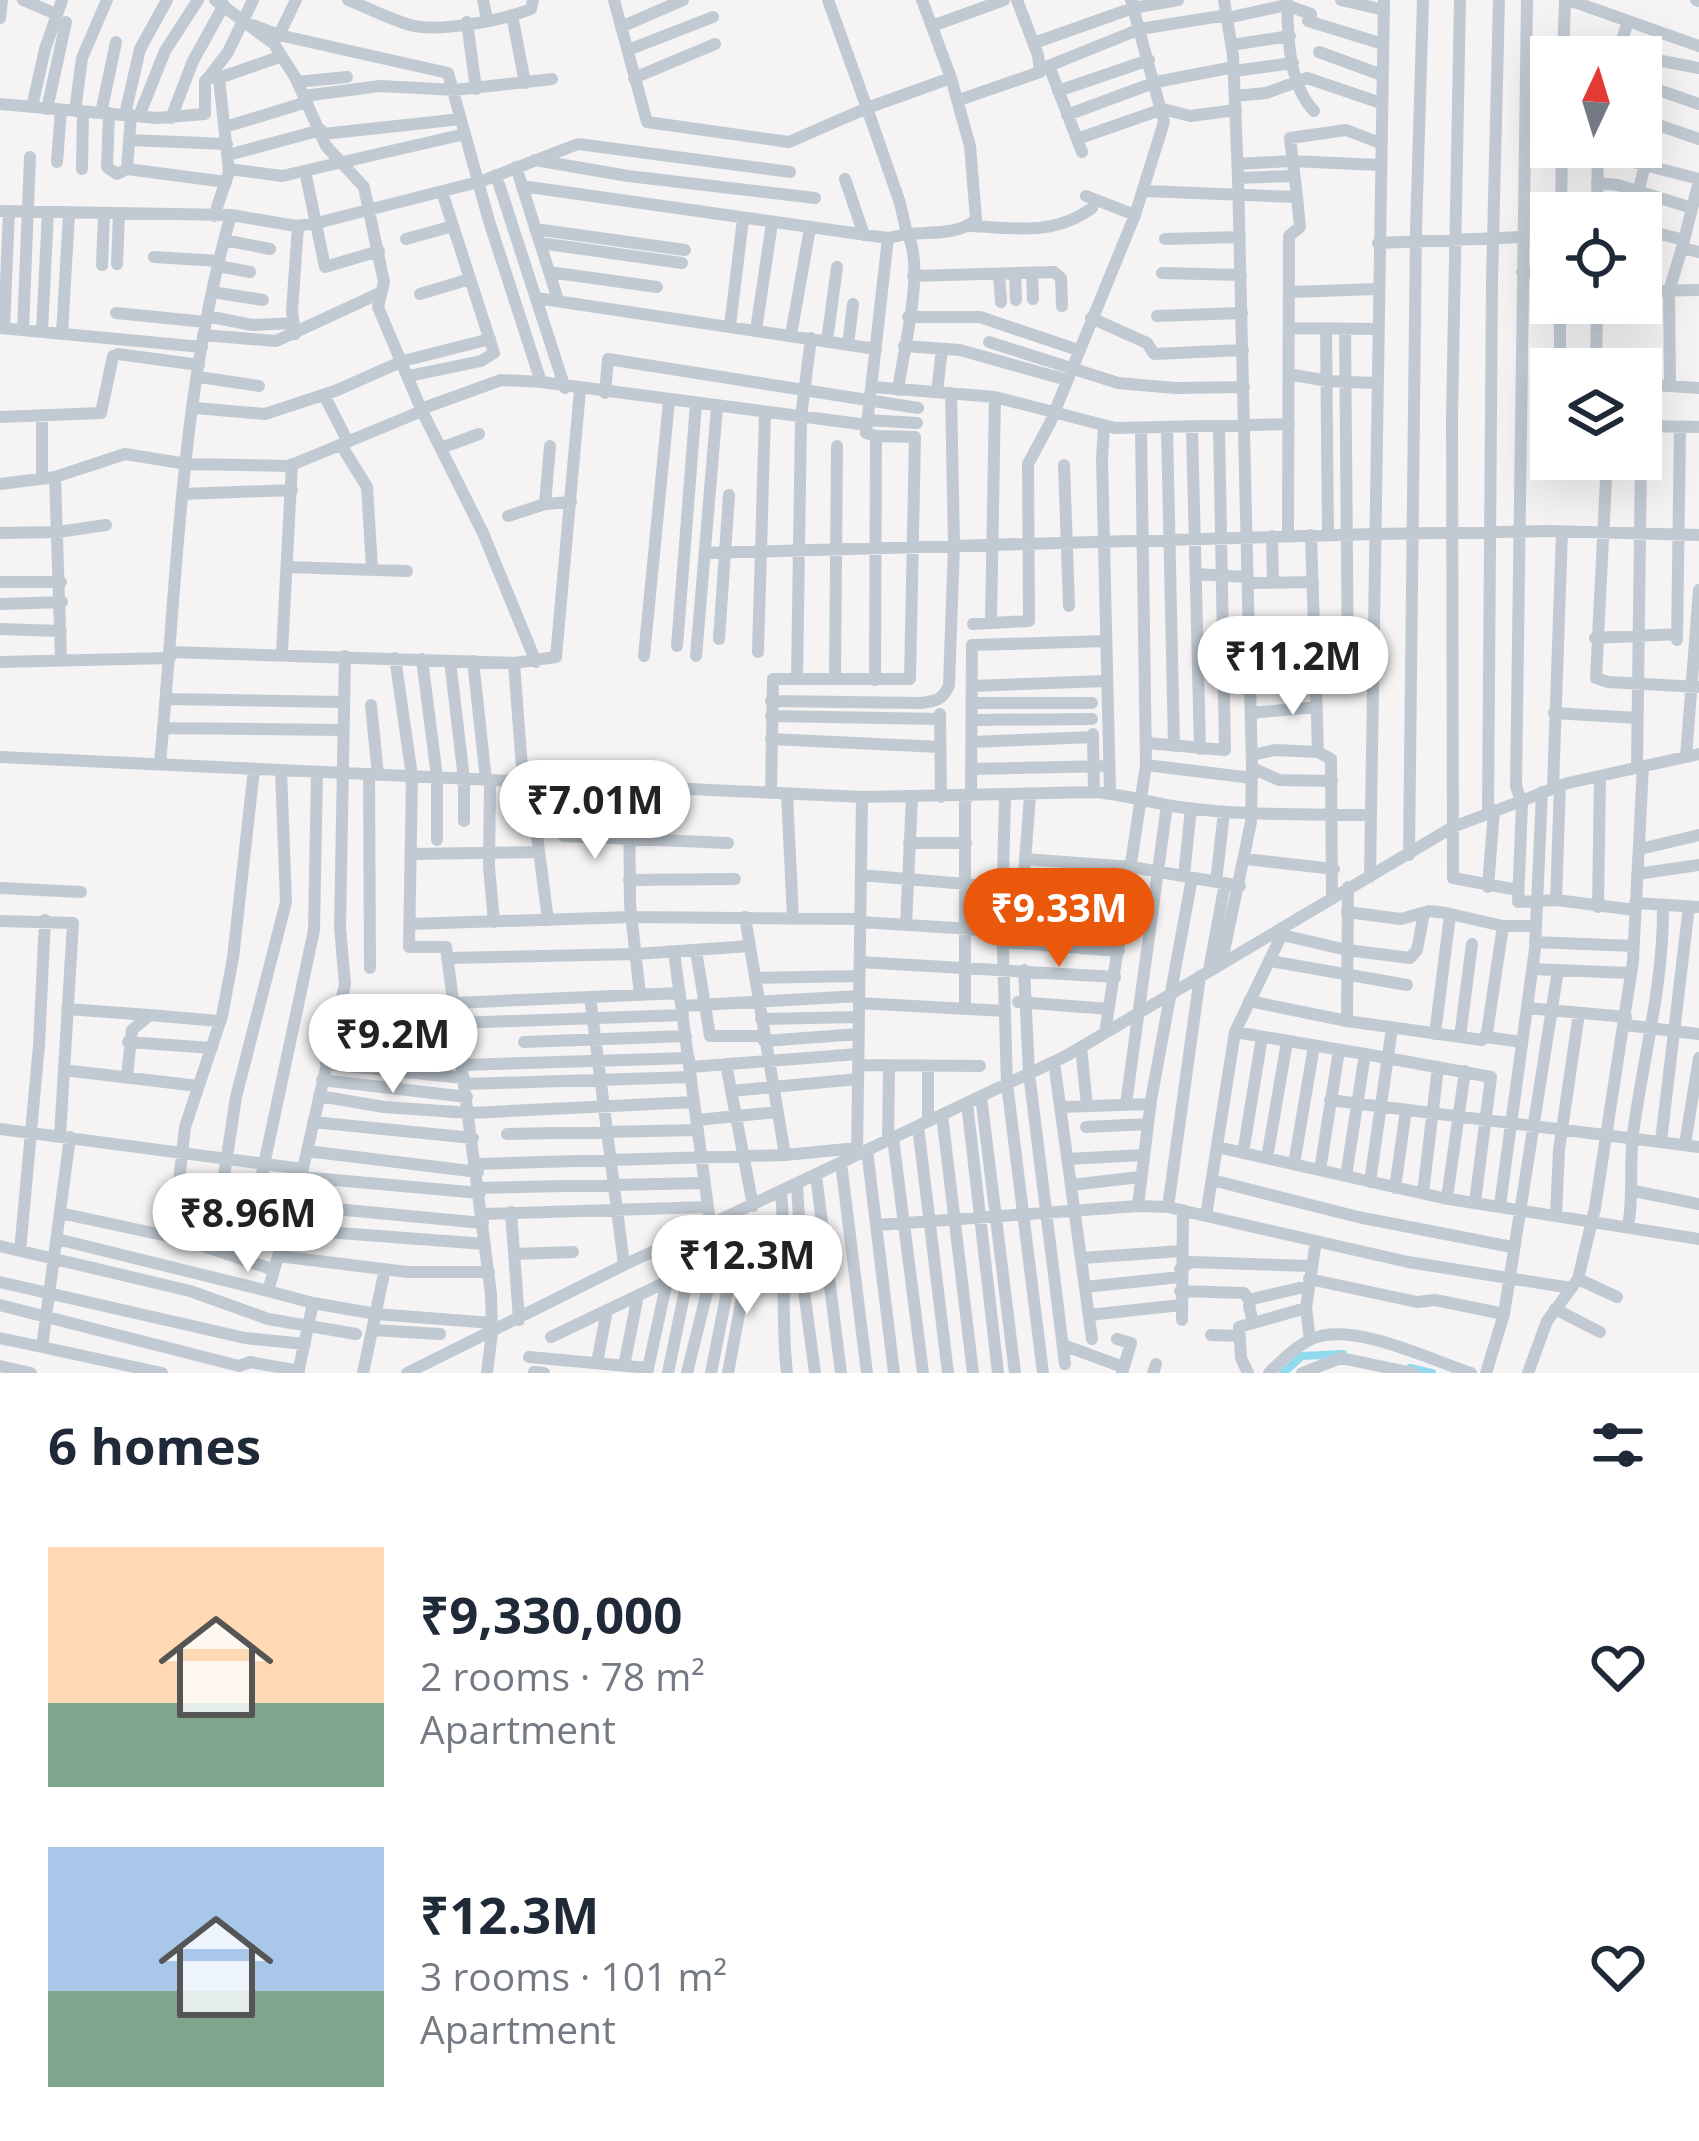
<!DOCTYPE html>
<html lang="en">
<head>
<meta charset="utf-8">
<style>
	body { margin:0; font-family:"Open Sans",sans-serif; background:#f2f2f3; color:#1f2937; height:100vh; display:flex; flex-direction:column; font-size:45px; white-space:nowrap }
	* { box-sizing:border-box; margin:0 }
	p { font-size:39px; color:#747a83 }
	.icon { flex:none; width:66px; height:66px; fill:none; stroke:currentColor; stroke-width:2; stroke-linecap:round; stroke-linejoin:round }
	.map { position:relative; height:1373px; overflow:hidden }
	.details { display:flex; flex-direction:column; background:#fff; flex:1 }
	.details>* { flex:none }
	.needle { width:78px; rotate:4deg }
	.tools { position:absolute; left:1530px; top:36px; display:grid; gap:24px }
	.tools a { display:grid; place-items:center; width:132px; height:132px; border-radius:0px; background:#fff; box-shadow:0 12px 48px #0002; font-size:60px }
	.price { position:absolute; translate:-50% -102px; padding:0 27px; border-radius:42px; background:#fff; color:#222; font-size:39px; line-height:78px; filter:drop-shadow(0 3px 6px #0008) }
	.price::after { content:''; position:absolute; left:50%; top:72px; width:36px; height:27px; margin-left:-18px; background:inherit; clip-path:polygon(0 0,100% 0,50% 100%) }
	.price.selected { background:#ea580c; color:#fff }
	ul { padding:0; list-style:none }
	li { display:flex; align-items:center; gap:36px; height:300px; padding:0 48px }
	li span { display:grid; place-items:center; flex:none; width:336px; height:240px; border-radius:0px; color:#555 }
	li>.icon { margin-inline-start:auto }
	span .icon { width:144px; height:144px; fill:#fffc; stroke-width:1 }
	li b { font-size:51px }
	h2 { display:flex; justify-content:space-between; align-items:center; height:144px; padding:0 48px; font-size:51px }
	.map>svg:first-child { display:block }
</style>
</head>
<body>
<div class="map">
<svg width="1699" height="1373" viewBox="0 0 1699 1373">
	<rect width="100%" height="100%" fill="#f5f3f3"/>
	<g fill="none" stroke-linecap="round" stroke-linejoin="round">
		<path stroke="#90daee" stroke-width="8" d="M1410 1368 1432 1373
			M1283 1373 1302 1356 1343 1354"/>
		<path stroke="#c1cad2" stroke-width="12" d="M23 0 56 14
			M215 0 274 44 295 77 326 146 364 187 384 282 378 307 421 409 483 533 536 662
			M348 0C368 8 389 19 410 25 439 33 503 20 531 9L533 0
			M483 0 487 19
			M614 0 647 122 789 142 867 108 828 0
			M1287 0C1288 37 1288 84 1314 111
			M1341 0 1384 10
			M1460 0 1452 416 1453 878 1518 890
			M1527 0 1516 786 1522 804 1518 902 1556 900
			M1569 0 1699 46
			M1696 0 1699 1
			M512 15 525 83
			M0 18 2 0
			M1227 18 1286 5 1311 14
			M1308 21 1383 44
			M467 22 476 89
			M253 25 279 35 448 73 489 221 541 382 867 425
			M932 26 1004 0
			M621 27 683 0
			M279 35 296 0
			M1034 43 1133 8 1178 0
			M1231 45 1290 36
			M628 50 713 17
			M1319 52 1382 75
			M1563 57 1565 0
			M1616 57 1628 22
			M1641 57 1699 68
			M1049 66 1082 152
			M1041 69 1140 29 1227 15
			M1234 71 1293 63
			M209 77 228 52 253 0
			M634 78 715 44
			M297 82 347 77
			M1641 84 1699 104
			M1058 91 1149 60
			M304 96 380 86 455 90 552 79
			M1235 96 1266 93 1307 78 1381 103
			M959 100 1040 72 1038 55 1017 0
			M0 104 157 118 205 114V81L209 77 219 78 282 56
			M32 107 45 49 62 0
			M47 109 66 22
			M75 111 82 58 107 0
			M101 113 116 42
			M109 113 107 167 117 174 127 169 131 115
			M125 114 140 49 167 0
			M1067 115 1156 82 1234 67
			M139 116 165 51 198 0
			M171 118 193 61 224 5
			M1641 119 1699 139
			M225 127 307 102
			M323 134 461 119
			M1077 139 1163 109 1190 116 1236 110
			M129 140 227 144
			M1598 153 1699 179
			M228 155 321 130
			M535 160 628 176 815 198
			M57 162 61 110
			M1238 164 1291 161 1380 165
			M516 167 558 300
			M82 169 83 111
			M127 169 226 182
			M229 169 282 176 465 134
			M305 171 325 267 379 251
			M496 175 565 388
			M1238 178 1292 176
			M845 179 864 235
			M1597 183 1618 185 1692 208
			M522 186 888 238
			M1144 191 1297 197 1300 227 1289 236 1288 536
			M1086 196 1135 215
			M1297 197 1290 138 1346 130 1380 143
			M0 211 231 215 296 226 317 223 482 181 578 144 790 172
			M1561 213 1562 147
			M1597 213 1598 148
			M1633 213 1655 124
			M214 216 229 172 219 78
			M971 226C1016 228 1054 236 1092 208
			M535 229 685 250
			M1641 229 1684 240
			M406 239 453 226
			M1165 239 1240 237
			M224 240 270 249
			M540 243 682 263
			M1378 243 1522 237
			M1682 248 1699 181
			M154 257 219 261
			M117 264 119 215
			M102 265 104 215
			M218 266 250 272
			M549 272 657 287
			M1522 272 1551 273
			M1015 273 1016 300
			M1032 273 1033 299
			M1162 273 1241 275
			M999 274 1001 302
			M913 276 1054 272 1061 278 1062 306
			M1641 291 1699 290
			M212 292 263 300
			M1290 292 1377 289
			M420 294 470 279
			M536 298 876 349
			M116 313 206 322
			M207 316 252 325 293 323
			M1157 316 1242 313
			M908 317H980L1078 350
			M1091 318 1147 343 1154 354 1243 350
			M730 326 743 219
			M0 328 202 347
			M4 328 9 211
			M1290 328 1376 329
			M1326 329 1328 535
			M1345 329 1348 672
			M23 330 30 157
			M756 330 772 223
			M42 331 48 212
			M62 333 69 214
			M295 334 292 311 298 226
			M203 335 276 341 380 293
			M791 335 810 228
			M827 341 837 267
			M989 342 1118 383 1175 388 1244 387
			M848 345 853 304
			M904 346 960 350 1067 380
			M1560 369V303
			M1596 369 1597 303
			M1289 374 1327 381 1376 383
			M409 376 481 361 494 353 442 192
			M199 377 259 386
			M1641 384 1699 388
			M1670 386 1669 291 1682 248 1699 252
			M874 387 995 397 1115 428 1289 424
			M898 390C903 352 926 265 907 234 928 232 962 235 976 219L970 146 951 78
			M937 392 942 349
			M605 393 608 359 918 408
			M324 395 348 442
			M195 408 265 414 335 391 403 361 490 339
			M421 409 501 380 541 382
			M42 416V478
			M0 417 101 413 113 356 118 354 199 365
			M868 420 917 423
			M1104 426 1102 460 1110 793
			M1641 426 1699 427
			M1192 428 1200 749
			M1167 429 1174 746
			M341 445 367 487 372 568
			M441 448 479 434
			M1641 458 1642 426
			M1607 459 1596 678 1608 682 1699 687
			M1064 465 1069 606
			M55 477 61 659
			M0 484 55 477 125 454 187 464 289 466 422 411
			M183 494 292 490
			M545 504 550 446
			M508 516 545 504 571 502
			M0 533 58 532 106 525
			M1311 535 1318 752 1331 759 1332 896
			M1272 536 1273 582
			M705 553 1375 534 1549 531 1699 535
			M287 567 407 571
			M1196 574 1248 577
			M0 582H61
			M1248 583 1313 582
			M0 604 62 602
			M991 622 995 397
			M973 624 1029 621 1028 464 1050 423 1135 215 1164 122 1131 0
			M0 629 61 631
			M1595 638 1677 634
			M719 639 729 495
			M1677 640 1680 427
			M677 646 696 404
			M170 652 514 663 556 657 580 390
			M282 652 292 464
			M758 652 765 413
			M644 656 669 401
			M696 656 717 407
			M395 658 412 776 409 947H446L491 1294 492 1332 487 1373
			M422 659 437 777V840
			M450 661 464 779V821
			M473 661 486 780
			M0 662 170 658
			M514 663 523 781
			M1274 666 1315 664
			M835 677 837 446
			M797 678 801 417 811 338
			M875 680 876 436 866 433 888 238 907 234 900 203 867 108 951 78 922 0
			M972 686 1107 681
			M166 699 343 702
			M771 701 921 703C936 701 943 700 949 685L954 546 951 393
			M972 703H1092
			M371 705 378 775
			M1251 713 1317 707
			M1554 713 1637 718
			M940 714 941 797
			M771 716 940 719
			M972 720 1092 719
			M163 728 343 730
			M1093 734 1094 792
			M771 739 940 747
			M972 742 1093 737
			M1147 743 1225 750 1219 426
			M1252 755 1275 750 1318 752
			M0 757 862 797 857 1155
			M1686 757 1699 590
			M160 764C177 582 180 392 231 215
			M1146 765 1252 778
			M1637 767 1641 459
			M1252 768 1279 780 1332 781
			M972 769 1109 766
			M369 774 370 968
			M490 780 489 867 494 922
			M530 782 548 920
			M1560 785 1556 900 1635 910
			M629 786 630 904 640 995
			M1553 787 1562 532
			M771 793 773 679H910L915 437 876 436
			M787 794 793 918
			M971 796 972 645 1106 641
			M1005 796 1002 918 1007 1084 1043 1373
			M862 797 1094 792C1123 794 1150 803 1179 807 1243 816 1307 814 1371 815
			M1488 812 1492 280 1499 0
			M564 836 728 843
			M909 843H966
			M1640 849 1699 835
			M411 854 538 852
			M1409 855 1416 230 1423 0
			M1025 859 1132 867 1240 886
			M1245 859 1334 869
			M1637 874 1699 865
			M861 875 1128 898
			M1184 876 1191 808
			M1370 877 1384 0
			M1192 878 1151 1100 1138 1206 1168 1207 1206 1216
			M629 880 735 879
			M1216 882 1224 812
			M1023 887 1030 796
			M1488 887 1494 810
			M0 888 81 892
			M1635 903 1699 907
			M1598 907 1600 776
			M1002 910 1124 923
			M1347 912 1401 919 1429 911 1446 913 1503 926H1536
			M745 917 785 1155
			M0 921 73 923 60 1136
			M860 922 1003 931
			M410 924 631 917 860 919
			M906 925 912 797
			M1285 928 1235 1032 1206 1216 1408 1262 1571 1288
			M1282 935 1347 950 1410 958 1417 950 1424 913
			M1003 942 1119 951
			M1535 942 1633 946
			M696 951 710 1036H763
			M674 952 715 1260 687 1373
			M447 958 636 954 750 946
			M1222 961 1251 822 1252 768 1238 178 1233 55 1224 0
			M1270 961 1407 985
			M860 962 1115 977
			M1532 969 1631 973
			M1024 970 1029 1073 1065 1364
			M1209 970 1225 883
			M755 978 859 976
			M340 1001 399 1009
			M1249 1001 1347 1021 1482 1040 1487 1033 1503 926
			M1018 1002 1109 1009
			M454 1003 590 997
			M859 1003 1005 1011
			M682 1006 859 996
			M1527 1008 1626 1017
			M67 1009 149 1015
			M965 1009V796
			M761 1019 859 1017
			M1347 1021 1348 887
			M335 1022 458 1036
			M456 1023 683 1015
			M1625 1025 1699 1034
			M1235 1032 1365 1054 1346 1176
			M1105 1033 1146 765 1141 430
			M1435 1034 1450 915
			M1460 1037 1472 944
			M1486 1037 1522 1042
			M331 1041 461 1056
			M764 1041 859 1034
			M128 1042 212 1048
			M524 1042 686 1036
			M1081 1047 1087 1106
			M1365 1054 1491 1077 1475 1202
			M1054 1062 1092 1339
			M326 1064 464 1078
			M726 1064 753 1206
			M462 1065 689 1058
			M858 1065 980 1066
			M690 1067 858 1054
			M928 1068V1121
			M64 1070 198 1086
			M127 1076 132 1030 150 1015 218 1021
			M322 1080 467 1097
			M465 1084 691 1077
			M731 1091 858 1079
			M319 1096 384 1107 469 1113 694 1102
			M981 1096 1015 1373
			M1330 1100 1699 1147
			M967 1103 998 1373
			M1126 1104 1167 805
			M1060 1107 1151 1104
			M942 1115 973 1373
			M697 1120 777 1112
			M313 1122 473 1138
			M918 1126 948 1373
			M1086 1127 1148 1124
			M0 1129 303 1169 345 984 340 928 345 656
			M507 1134 698 1130
			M70 1137 42 1347 162 1373
			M893 1138 923 1373
			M888 1141 889 1067
			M1661 1141 1689 906
			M1685 1144 1699 1058
			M1217 1147 1443 1198 1699 1239
			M867 1150 894 1373
			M307 1151 478 1172
			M1243 1153 1262 1037
			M1267 1158 1287 1042
			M1067 1159 1144 1155
			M841 1163 867 1373
			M477 1164 785 1155 857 1148
			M1294 1164 1314 1046
			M1320 1170 1339 1050
			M816 1175 841 1373
			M301 1177 480 1193
			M1212 1180 1358 1217 1512 1247
			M1370 1182 1392 1028
			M797 1185 803 1283 815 1373
			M1071 1185 1140 1177
			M479 1188 705 1183
			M1395 1188 1406 1110
			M1634 1191 1699 1204
			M781 1192C787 1253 780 1313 787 1373
			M1423 1193 1438 1067
			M1447 1198 1465 1071
			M293 1205 483 1223
			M1500 1205 1535 949 1542 792
			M1168 1207 1200 976
			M511 1212 519 1320
			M60 1213 186 1240 274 1270
			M482 1214 708 1207
			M1556 1215 1559 1150 1579 1013
			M878 1225 1138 1206
			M1628 1226C1634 1195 1629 1166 1633 1134 1643 1058 1664 983 1663 905
			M286 1229 485 1244
			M173 1237 185 1127 222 1016 233 958 254 769
			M57 1239 268 1291
			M0 1246 190 1291 268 1319 356 1334
			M213 1249 236 1097 286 902 281 770
			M20 1251 39 1045 45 920
			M514 1254 573 1252
			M278 1256 407 1272H489
			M1082 1258 1181 1251
			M244 1259 314 930 317 772
			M624 1265 590 997 680 993
			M1180 1269 1191 1262 1311 1266
			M1309 1279 1417 1302 1435 1300 1504 1314
			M1578 1279 1617 1297
			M0 1282 245 1338 305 1344
			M1085 1287 1180 1277
			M1180 1291 1244 1293 1250 1301
			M313 1303 376 1314 492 1323
			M0 1305 239 1366 250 1362 299 1371
			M1555 1309 1600 1332
			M1089 1315 1181 1305
			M1182 1320 1183 1210
			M1253 1322 1249 1306 1252 1299 1308 1286
			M373 1330 440 1334
			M1211 1335 1238 1336
			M551 1337 689 1271 785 1232
			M0 1338 42 1347
			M1117 1339 1131 1343 1122 1373
			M1310 1340 1306 1308 1316 1241
			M1063 1345 1123 1367
			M529 1357 648 1368
			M597 1363 607 1310
			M0 1366 31 1373
			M624 1366 638 1295
			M534 1372 544 1373
			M298 1373 313 1303 268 1291 303 1169
			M363 1373 385 1269
			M407 1373 624 1265 1066 1056 1453 827 1568 783 1699 754
			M647 1373 667 1281
			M668 1373 689 1271
			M711 1373 735 1251
			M728 1373 752 1244
			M1153 1373 1156 1364
			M1248 1373 1241 1358 1239 1327 1306 1308
			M1269 1373C1282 1360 1297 1345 1314 1338 1354 1322 1431 1360 1471 1373
			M1302 1373 1341 1358 1413 1373
			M1486 1373 1504 1314 1558 970
			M1528 1373 1547 1321 1578 1279 1595 1208 1633 961 1643 766"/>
	</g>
</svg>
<div class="tools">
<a><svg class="needle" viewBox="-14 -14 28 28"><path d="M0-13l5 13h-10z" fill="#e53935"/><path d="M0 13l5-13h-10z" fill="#747a83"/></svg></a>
<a><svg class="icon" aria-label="locate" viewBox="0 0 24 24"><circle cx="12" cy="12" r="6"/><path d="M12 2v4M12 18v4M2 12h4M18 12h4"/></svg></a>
<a><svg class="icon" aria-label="layers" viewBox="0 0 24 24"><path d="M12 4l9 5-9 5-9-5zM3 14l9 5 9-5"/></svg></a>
</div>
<b class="price" style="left:1293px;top:718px">₹11.2M</b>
<b class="price" style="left:595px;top:862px">₹7.01M</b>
<b class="price selected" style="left:1059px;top:970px">₹9.33M</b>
<b class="price" style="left:393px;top:1096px">₹9.2M</b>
<b class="price" style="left:248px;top:1275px">₹8.96M</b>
<b class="price" style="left:747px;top:1317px">₹12.3M</b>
</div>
<section class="details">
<h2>6 homes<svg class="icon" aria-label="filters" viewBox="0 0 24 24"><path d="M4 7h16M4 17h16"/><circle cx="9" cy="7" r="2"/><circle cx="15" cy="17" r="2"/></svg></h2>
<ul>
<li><span style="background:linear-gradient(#ffd9b3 65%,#7fa58c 0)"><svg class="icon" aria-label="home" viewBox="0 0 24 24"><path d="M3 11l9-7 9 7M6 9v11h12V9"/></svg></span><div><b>₹9,330,000</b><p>2 rooms · 78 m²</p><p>Apartment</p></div><svg class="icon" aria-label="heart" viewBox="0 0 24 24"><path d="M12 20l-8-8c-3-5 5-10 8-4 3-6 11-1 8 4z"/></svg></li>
<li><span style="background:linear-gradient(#a9c7e8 60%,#7fa58c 0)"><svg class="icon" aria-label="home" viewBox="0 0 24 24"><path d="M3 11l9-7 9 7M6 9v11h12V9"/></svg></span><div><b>₹12.3M</b><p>3 rooms · 101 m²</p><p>Apartment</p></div><svg class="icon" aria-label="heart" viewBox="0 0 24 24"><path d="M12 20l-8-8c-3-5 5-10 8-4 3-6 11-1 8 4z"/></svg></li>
</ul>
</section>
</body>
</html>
